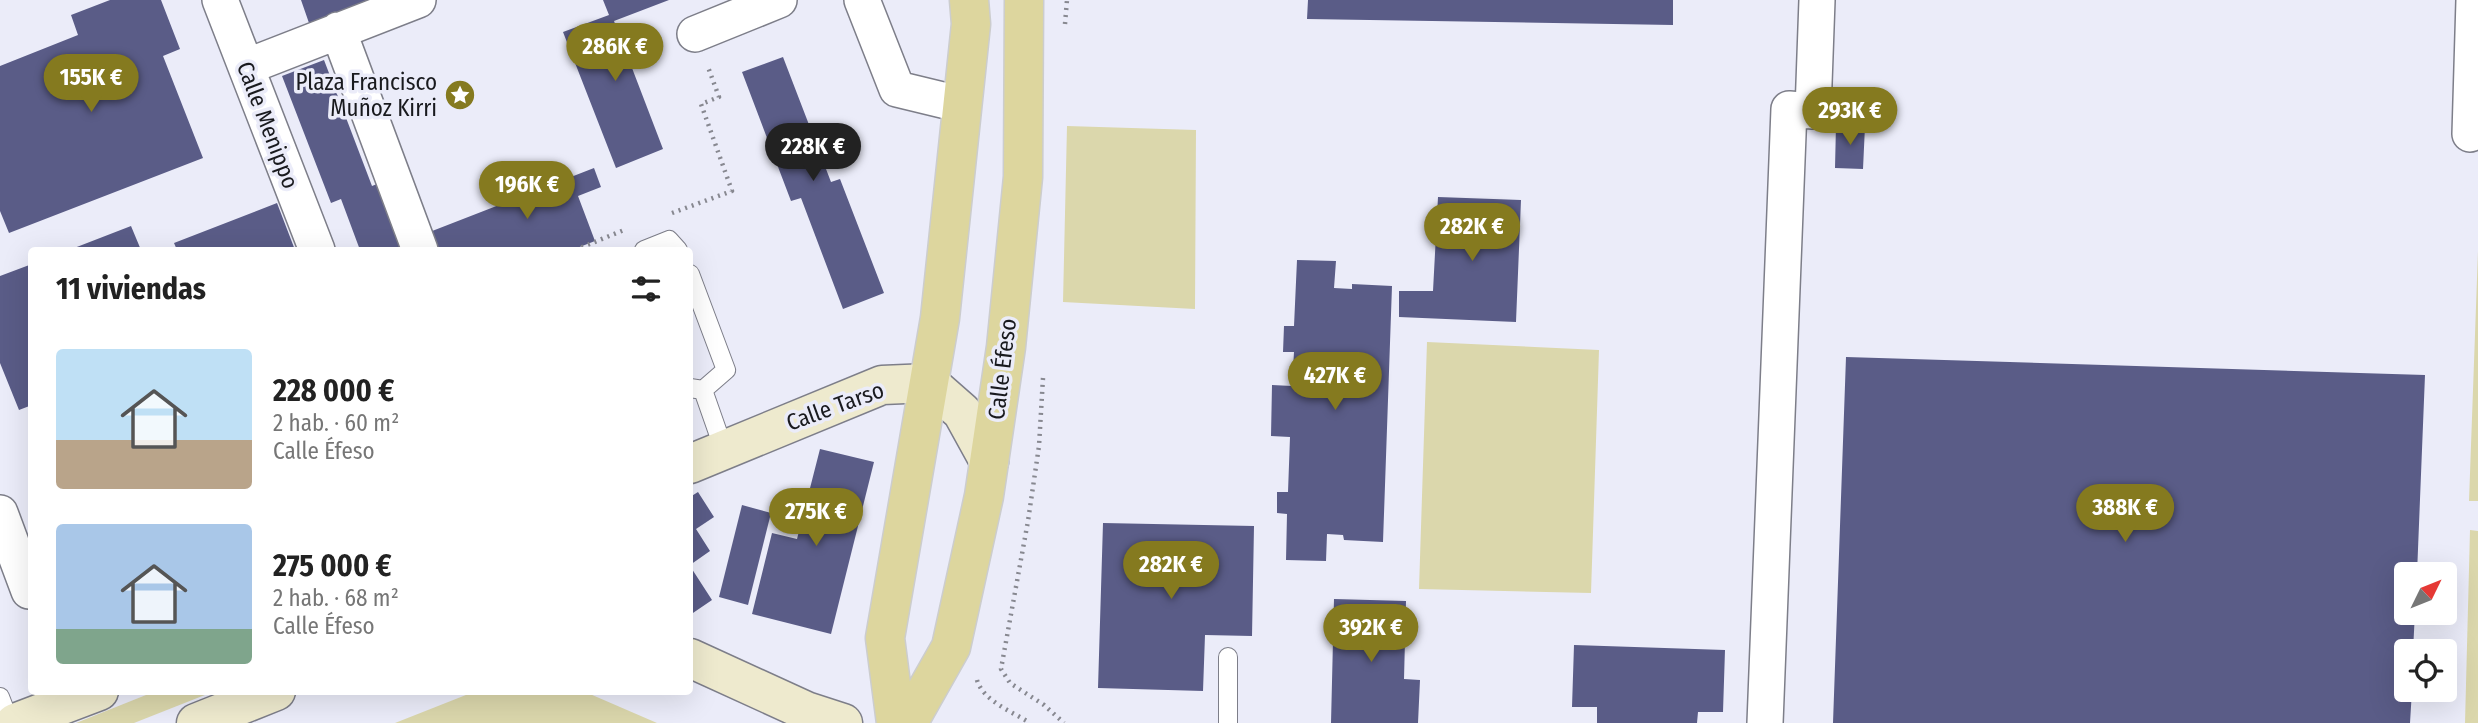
<!DOCTYPE html>
<html lang="es">
<head>
<meta charset="utf-8">
<style>
	body { margin:0; font-family:"Fira Sans Condensed",sans-serif; background:#f2f2f2; color:#222; height:100vh; display:flex; flex-direction:column; font-size:26px; white-space:nowrap }
	* { box-sizing:border-box; margin:0 }
	p { font-size:23px; color:#767676 }
	.icon { flex:none; width:38px; height:38px; fill:none; stroke:currentColor; stroke-width:2; stroke-linecap:round; stroke-linejoin:round }
	.map { position:relative; flex:1; overflow:hidden }
	.drawer { position:absolute; left:28px; top:247px; width:665px; height:448px; display:flex; flex-direction:column; background:#fff; border-radius:7px; box-shadow:0 7px 28px #0002 }
	.drawer>* { flex:none }
	.needle { width:46px; rotate:47deg }
	.controls { position:absolute; left:2394px; top:562px; display:grid; gap:14px }
	.controls a { display:grid; place-items:center; width:63px; height:63px; border-radius:7px; background:#fff; box-shadow:0 7px 28px #0002; font-size:35px }
	.price { position:absolute; translate:-50% -60px; padding:0 16px; border-radius:24px; background:#857a1f; color:#fff; font-size:23px; line-height:46px; filter:drop-shadow(0 2px 4px #0008) }
	.price::after { content:''; position:absolute; left:50%; top:42px; width:21px; height:16px; margin-left:-10px; background:inherit; clip-path:polygon(0 0,100% 0,50% 100%) }
	.price.active { background:#222; color:#fff }
	ul { padding:0; list-style:none }
	li { display:flex; align-items:center; gap:21px; height:175px; padding:0 28px }
	li span { display:grid; place-items:center; flex:none; width:196px; height:140px; border-radius:7px; color:#555 }
	li>.icon { margin-inline-start:auto }
	span .icon { width:84px; height:84px; fill:#fffc; stroke-width:1 }
	li b { font-size:30px }
	h2 { display:flex; justify-content:space-between; align-items:center; height:84px; padding:0 28px; font-size:30px }
	.map>svg:first-child { display:block }
</style>
</head>
<body>
<div class="map">
<svg width="2478" height="723" viewBox="0 0 2478 723">
	<rect width="100%" height="100%" fill="#ebecf9"/>
	<path fill="#dbd7ac" d="M1067 126 1196 130 1195 309 1063 302Z
		M2478 251V501H2469Z
		M1427 342 1599 350 1591 593 1419 589Z
		M2470 530 2478 531V723H2465Z
		M156 691H215L134 723H76Z
		M476 691H583L657 723H395Z"/>
	<path fill="#5a5c87" d="M110 0H161L180 49 163 56 203 158 9 233 0 211V66L78 35 71 15Z
		M301 0H368L309 23Z
		M603 0H669L614 21 663 149 616 168 563 32 609 15Z
		M1308 0H1673V25L1307 19Z
		M783 57 831 182 840 179 884 293 843 309 801 198 791 201 742 72Z
		M324 60 372 186 382 182 408 250H360L341 199 331 203 282 76Z
		M1836 125 1865 126 1863 169 1835 168Z
		M594 168 601 187 578 196 595 241 572 250H444L443 248 433 250 427 233Z
		M1438 197 1521 200 1516 322 1399 317V291H1433Z
		M277 203 295 250H177L174 243Z
		M131 226 141 250H69Z
		M1297 260 1336 261 1334 288 1352 289V284L1392 286 1383 542 1344 540 1343 535 1327 534 1326 561 1286 560 1287 514 1277 513V492H1288L1290 437 1271 436 1272 385 1292 386 1294 352H1283L1284 326H1294Z
		M32 264V405L19 410 0 363V276Z
		M1846 357 2425 375 2417 574H2406V612H2415L2413 651H2406V690H2412L2410 723H1833Z
		M820 449 874 462 831 634 752 614 772 533 797 539Z
		M698 492 714 517 696 529 710 551 690 565V497Z
		M742 505 771 513 748 605 719 597Z
		M1103 523 1254 526 1252 636 1205 635 1203 691 1098 688Z
		M690 566 712 600 690 615Z
		M1334 599 1406 601 1404 679 1420 680 1418 723H1331Z
		M1574 645 1725 650 1723 712H1698L1697 723H1597V707H1572Z"/>
	<g fill="none" stroke-linecap="round" stroke-linejoin="round">
		<g stroke="#7d7e89" stroke-width="20">
			<path id="lane" d="M644 250 669 240 678 250
				M690 274 726 370 703 390 690 388
				M703 390 724 450
				M0 697 10 723
				M1228 723V657"/>
		</g>
		<g stroke="#7d7e89" stroke-width="38">
			<path id="street" d="M220 0 317 250
				M862 0 897 89 963 105
				M338 30 420 250
				M695 34 779 0
				M246 67 418 0
				M2470 134 2474 0
				M0 513 29 591 32 590
				M1765 723 1789 109 1813 111 1817 0"/>
		</g>
		<g stroke="#7d7e89" stroke-width="41">
			<path id="secondary" d="M690 464 882 385 929 383 962 412 989 461
				M690 658 806 711 843 723
				M15 723 99 691
				M196 723 276 691"/>
		</g>
		<g stroke="#cccdce" stroke-width="41">
			<path id="primary" d="M896 723 885 638 940 318 971 24 969 0
				M908 723 951 647 984 496 1006 347 1023 177 1024 0"/>
		</g>
		<path stroke="#878890" stroke-width="4.5" stroke-dasharray="2 5" stroke-linecap="butt" d="M1065 24 1067 0
			M672 213 732 191 701 104 719 97 708 67
			M575 250 624 230
			M1043 378 1039 446 1028 521 1001 669 1010 683 1044 705 1064 723
			M977 680C983 701 1013 712 1030 723"/>
		<use href="#lane" stroke="#fff" stroke-width="18"/>
		<use href="#street" stroke="#fff" stroke-width="35"/>
		<use href="#secondary" stroke="#eeeace" stroke-width="38"/>
		<use href="#primary" stroke="#ddd69e" stroke-width="38"/>
	</g>
	<defs>
		<g id="sight-disc" transform="scale(1.575)"><circle r="9.5" fill="#857a1f" stroke="#ebecf9"/><path d="M0-6L1.8-2.2L6-1.7L2.9 1.2L3.7 5.4L0 3.3L-3.7 5.4L-2.9 1.2L-6-1.7L-1.8-2.2Z" fill="#fff"/></g>
	</defs>
	<g fill-rule="evenodd">
		<use href="#sight-disc" x="460" y="95"/>
	</g>
	<g text-anchor="middle" stroke-width="7" stroke-linejoin="round" paint-order="stroke">
		<g font-size="23" fill="#191a1e" stroke="#ebecf9" text-anchor="end">
			<text x="437" y="90">Plaza Francisco<tspan x="437" dy="26">Muñoz Kirri</tspan></text>
		</g>
		<g font-size="23" fill="#191a1e" stroke="#ebecf9">
			<text transform="translate(268 125) rotate(69)" y="8">Calle Menippo</text>
			<text transform="translate(1002 369) rotate(-83)" y="8">Calle Éfeso</text>
			<text transform="translate(835 406) rotate(-20)" y="8">Calle Tarso</text>
		</g>
	</g>
</svg>
<div class="controls">
<a><svg class="needle" viewBox="-14 -14 28 28"><path d="M0-13l5 13h-10z" fill="#e53935"/><path d="M0 13l5-13h-10z" fill="#767676"/></svg></a>
<a><svg class="icon" aria-label="locate" viewBox="0 0 24 24"><circle cx="12" cy="12" r="6"/><path d="M12 2v4M12 18v4M2 12h4M18 12h4"/></svg></a>
</div>
<b class="price" style="left:615px;top:83px">286K €</b>
<b class="price" style="left:91px;top:114px">155K €</b>
<b class="price" style="left:1850px;top:147px">293K €</b>
<b class="price active" style="left:813px;top:183px">228K €</b>
<b class="price" style="left:527px;top:221px">196K €</b>
<b class="price" style="left:1472px;top:263px">282K €</b>
<b class="price" style="left:1335px;top:412px">427K €</b>
<b class="price" style="left:2125px;top:544px">388K €</b>
<b class="price" style="left:816px;top:548px">275K €</b>
<b class="price" style="left:1171px;top:601px">282K €</b>
<b class="price" style="left:1371px;top:664px">392K €</b>
<section class="drawer">
<h2>11 viviendas<svg class="icon" aria-label="filters" viewBox="0 0 24 24"><path d="M4 7h16M4 17h16"/><circle cx="9" cy="7" r="2"/><circle cx="15" cy="17" r="2"/></svg></h2>
<ul>
<li><span style="background:linear-gradient(#bfe0f5 65%,#b9a48a 0)"><svg class="icon" aria-label="home" viewBox="0 0 24 24"><path d="M3 11l9-7 9 7M6 9v11h12V9"/></svg></span><div><b>228 000 €</b><p>2 hab. · 60 m²</p><p>Calle Éfeso</p></div></li>
<li><span style="background:linear-gradient(#a9c7e8 75%,#7fa58c 0)"><svg class="icon" aria-label="home" viewBox="0 0 24 24"><path d="M3 11l9-7 9 7M6 9v11h12V9"/></svg></span><div><b>275 000 €</b><p>2 hab. · 68 m²</p><p>Calle Éfeso</p></div></li>
</ul>
</section>
</div>
</body>
</html>
